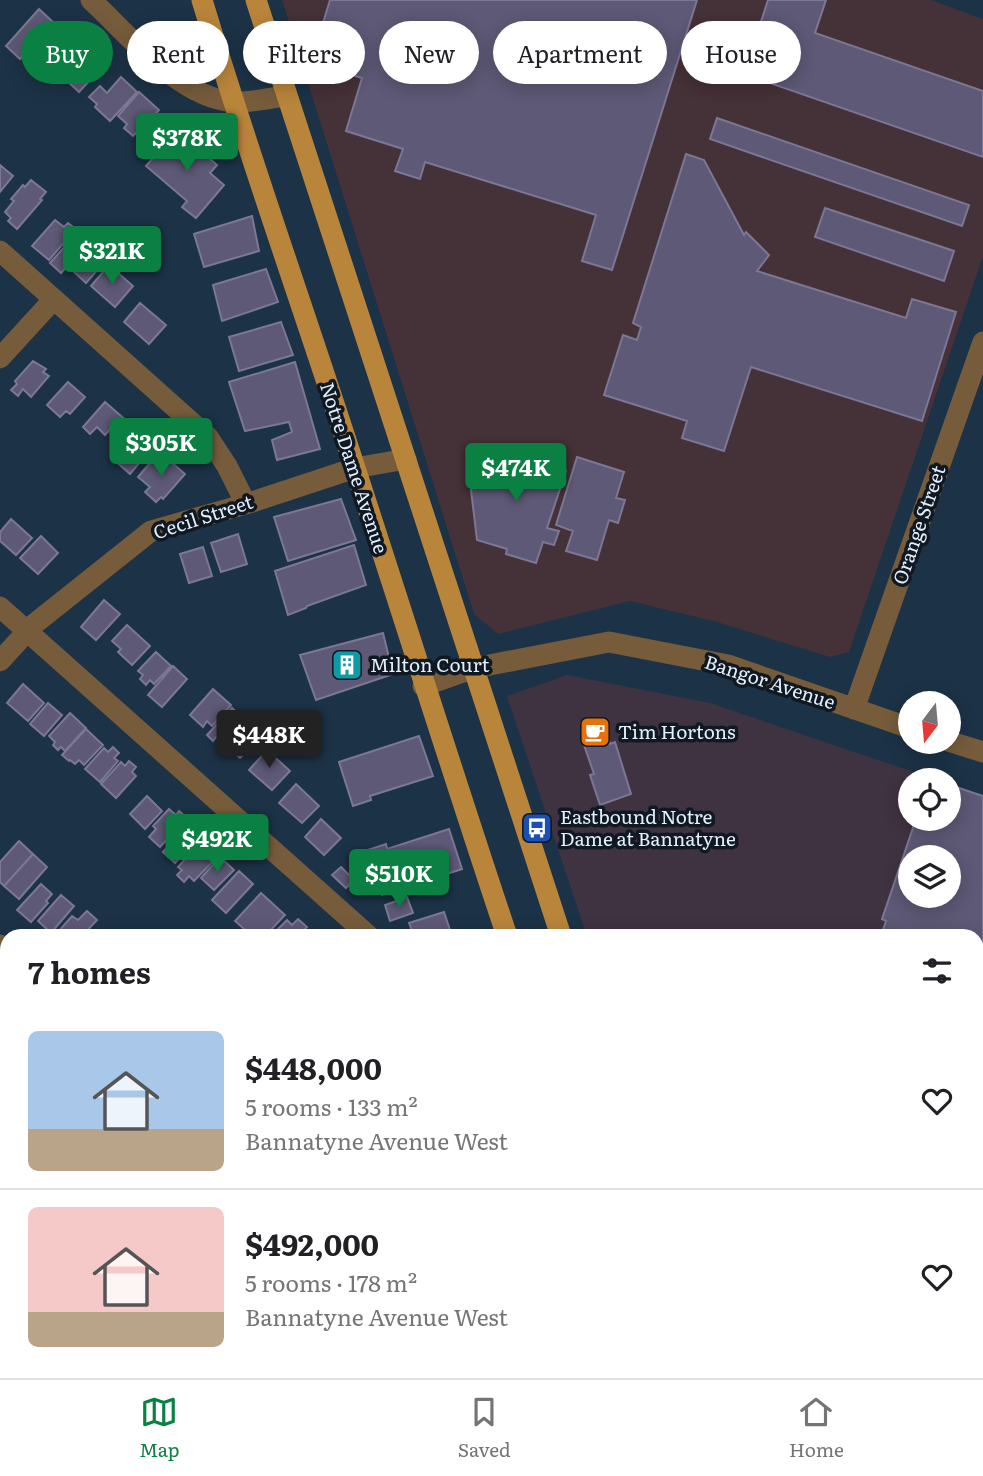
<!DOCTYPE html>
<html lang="en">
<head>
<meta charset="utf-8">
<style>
	body { margin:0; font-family:Literata,serif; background:#f6f6f6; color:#202124; height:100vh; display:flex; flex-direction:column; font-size:26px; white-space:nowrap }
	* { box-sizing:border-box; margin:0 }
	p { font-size:23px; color:#757577 }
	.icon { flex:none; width:38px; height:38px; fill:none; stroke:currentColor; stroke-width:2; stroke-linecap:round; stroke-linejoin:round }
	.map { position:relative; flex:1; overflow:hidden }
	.details { position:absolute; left:0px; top:929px; width:984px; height:450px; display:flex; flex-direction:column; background:#fff; border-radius:21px 21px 0 0; box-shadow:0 4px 18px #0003 }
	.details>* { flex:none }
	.banner { position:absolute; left:21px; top:21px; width:942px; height:63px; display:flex; gap:14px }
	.needle { width:46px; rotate:196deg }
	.controls { position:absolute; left:898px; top:691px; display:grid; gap:14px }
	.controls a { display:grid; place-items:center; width:63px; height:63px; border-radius:50%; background:#fff; box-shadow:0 4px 18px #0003; font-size:35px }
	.price { position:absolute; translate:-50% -60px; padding:0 16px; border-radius:7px; background:#0b8043; color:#fff; font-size:23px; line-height:46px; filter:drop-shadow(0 2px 4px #0008) }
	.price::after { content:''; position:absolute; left:50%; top:42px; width:21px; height:16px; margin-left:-10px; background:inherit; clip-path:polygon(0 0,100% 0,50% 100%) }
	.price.current { background:#222; color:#fff }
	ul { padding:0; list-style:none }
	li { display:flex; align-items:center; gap:21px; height:175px; padding:0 28px }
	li+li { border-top:2px solid #e0e0e0 }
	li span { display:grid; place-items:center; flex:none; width:196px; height:140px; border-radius:10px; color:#555 }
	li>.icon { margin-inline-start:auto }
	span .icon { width:84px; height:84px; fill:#fffc; stroke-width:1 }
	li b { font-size:30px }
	h2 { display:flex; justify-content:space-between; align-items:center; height:84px; padding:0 28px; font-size:30px }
	.tag { padding:0 24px; border-radius:32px; background:#fff; box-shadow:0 4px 18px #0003; font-size:24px; line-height:63px }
	.tag.current { background:#0b8043; color:#fff }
	.tab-bar { display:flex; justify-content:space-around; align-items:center; height:98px; border-top:2px solid #e0e0e0; background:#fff; font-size:19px; color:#757577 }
	.tab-bar a { display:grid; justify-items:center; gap:4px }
	.tab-bar .current { color:#0b8043 }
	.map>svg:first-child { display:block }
</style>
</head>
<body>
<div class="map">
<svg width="983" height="1378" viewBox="0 0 983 1378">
	<rect width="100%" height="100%" fill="#1c3246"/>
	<path fill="#403341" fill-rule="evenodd" d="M567 675 710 703 937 780H910V819H948L949 784 983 796V1378H734L732 1372H976V936H587L507 696ZM910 858H948V896H910Z"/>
	<path fill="#453138" d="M282 0H931L983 19V256L849 652 830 657 717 622 630 601 498 634 474 614Z"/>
	<path fill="#5d5976" stroke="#7b7795" stroke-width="2" fill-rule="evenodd" d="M330 0H697L612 270 582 261 596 215 425 162 420 179 395 171 403 149 346 131 362 78 311 62Z
		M768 0H826L815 33 983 91V157L744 74Z
		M39 9 53 22 20 59 6 46Z
		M57 25 72 38 51 62 48 59 43 65 35 59 40 53 35 50Z
		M85 56 100 69 79 92 65 79Z
		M121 77 137 92 110 121 95 107 97 104 89 97 100 86 107 93Z
		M139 92 159 110 139 133 138 131 133 136 124 128 127 124 118 116Z
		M717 118 969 205 962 226 710 139Z
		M177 130 217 165 210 173 224 185 196 218 182 207 187 201 146 166Z
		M686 154 704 160 744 235 746 232 769 255 757 271 906 318 912 299 956 312 922 421 751 367 724 451 682 438 687 421 604 395 623 335 637 340 641 327 633 323Z
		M0 165 13 176 0 192Z
		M31 180 46 192 40 199 42 200 17 229 8 221 11 218 5 212 14 201 11 199 23 185 25 187Z
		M825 208 954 251 944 281 815 237Z
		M252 216 259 251 204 267 194 234Z
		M55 220 64 227 68 223 76 229 49 260 32 246Z
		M77 233 88 243 61 273 50 263Z
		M87 254 101 266 86 283 73 271Z
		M109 265 133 286 115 307 91 286Z
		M266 269 278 302 222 321 213 285Z
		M140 303 166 325 149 344 124 322Z
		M281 322 293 355 239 371 229 337Z
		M33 361 46 369 43 372 49 376 31 397 23 389 18 396 11 390 17 384 15 381Z
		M295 362 320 449 277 460 272 440 292 432 289 422 245 431 229 382Z
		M68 382 85 397 70 414 66 411 60 417 47 405Z
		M105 402 128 422 119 431 113 426 105 435 97 427 90 434 83 427Z
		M139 426 148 434 146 437 152 443 137 459 140 462 130 474 112 458 120 449 117 446 134 427 136 429Z
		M491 447 566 471 547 528 559 531 554 545 543 542 536 563 506 554 507 549 477 540 471 490Z
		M156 456 166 465 170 461 185 474 163 499 161 497 156 502 145 492 150 487 138 477Z
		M577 457 624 472 616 498 625 500 618 523 609 520 597 560 566 551 573 531 556 525Z
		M341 499 356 540 288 561 274 517Z
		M11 519 32 538 16 555 0 541V532Z
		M238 534 247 564 221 572 211 543Z
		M41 536 58 553 38 574 20 558Z
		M354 545 366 585 307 606 306 608 288 615 275 571Z
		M203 547 212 576 189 583 180 554Z
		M104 600 120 614 96 640 81 627Z
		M127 625 150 646 132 665 118 652 121 649 112 641Z
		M383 633 393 674 316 700 300 655Z
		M156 652 171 666 154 684 150 680 146 685 140 679 143 675 138 671Z
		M173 666 187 679 162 707 148 695Z
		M23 684 44 703 28 721 7 703Z
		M213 689 231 705 212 726 207 721 203 727 190 715Z
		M48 703 62 715 44 736 30 724Z
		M232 708 246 721 225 743 217 736 213 741 207 735Z
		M70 713 86 728 65 751 61 747 58 750 53 745 55 742 49 736Z
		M250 726 262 737 240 758 227 746 244 727 246 730Z
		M86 729 103 745 84 765 79 760 75 764 70 760 69 761 62 755Z
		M419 736 433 776 370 796 371 800 353 806 339 762Z
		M604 736 608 737 610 744 615 742 631 794 600 805 590 775 594 774 584 745 586 740Z
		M113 747 119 753 114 758 118 761 100 782 85 769 104 748 108 752Z
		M267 750 290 771 272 790 249 770Z
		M129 761 136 767 132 772 136 776 116 798 101 784 121 762 125 766Z
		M296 784 319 806 302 823 279 803Z
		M959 788 983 796V1074L976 1093V936H881L886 921 882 919 915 822 919 823 920 819H948ZM910 858H948V896H910Z
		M147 796 162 811 145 829 130 814Z
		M169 809 176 815 179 811 187 818 160 847 149 837 156 829 153 826Z
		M321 819 341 838 324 855 305 837Z
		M186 826 199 837 175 863 163 852Z
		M449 829 462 869 382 895 368 850 386 844 387 849Z
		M202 840 219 855 194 881 189 876 184 882 177 875 182 870 178 867Z
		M19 841 33 854 4 886 0 882V862Z
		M33 854 47 867 19 899 4 886Z
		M220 857 234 870 214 890 201 878Z
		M341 867 354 880 346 888 332 875Z
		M239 871 253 884 226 913 212 900Z
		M41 884 52 894 46 901 48 903 31 922 17 910Z
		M261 893 285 915 265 936H252L235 921Z
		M61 895 74 906 51 933 38 921Z
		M407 897 413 913 390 921 385 905Z
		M87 911 97 920 82 936H61L57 933 72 916 78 920Z
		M444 912 452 936H414L409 923Z
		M298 919 307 927 298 936H271L287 920 292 925Z
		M4 1025 6 1027 7 1026V1052L0 1046V1029Z
		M2 1197 7 1201V1224L0 1232Z
		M144 1372H169L164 1378H141Z
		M369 1372H399L394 1378H363Z"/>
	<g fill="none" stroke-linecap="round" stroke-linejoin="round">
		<path stroke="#765c3b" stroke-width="21" d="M91 0C129 35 178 97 233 102 249 103 269 98 286 96
			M0 251 208 437 227 466 246 504
			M0 358 54 299
			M0 607 369 936
			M0 661 33 625 151 531 246 504 355 468 406 459
			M423 686 474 668 609 642 728 665 910 728
			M854 709 983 342
			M948 741 983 752
			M0 945 7 951
			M0 1300 7 1306
			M80 1372 86 1378
			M472 1372 479 1378
			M541 1378 558 1372"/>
		<path stroke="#b9853b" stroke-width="21" d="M202 0C249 157 305 312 355 468 406 624 455 781 507 936
			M256 0 561 936
			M148 54C182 69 201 73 211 32
			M653 1372 655 1378
			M700 1372 702 1378"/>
	</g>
	<defs>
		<g id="building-square" transform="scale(1.575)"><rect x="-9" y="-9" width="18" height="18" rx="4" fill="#0f9aa8" stroke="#101922"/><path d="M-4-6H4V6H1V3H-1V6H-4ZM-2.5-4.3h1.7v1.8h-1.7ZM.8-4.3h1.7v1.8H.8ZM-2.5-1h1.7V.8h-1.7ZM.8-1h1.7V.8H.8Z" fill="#fff"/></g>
		<g id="cafe-square" transform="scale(1.575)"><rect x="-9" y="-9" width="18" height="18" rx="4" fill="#e8710a" stroke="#101922"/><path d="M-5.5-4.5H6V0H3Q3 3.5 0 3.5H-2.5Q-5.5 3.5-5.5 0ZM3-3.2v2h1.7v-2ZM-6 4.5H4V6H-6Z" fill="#fff"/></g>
		<g id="bus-square" transform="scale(1.575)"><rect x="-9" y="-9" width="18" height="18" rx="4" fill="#1a4fb4" stroke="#101922"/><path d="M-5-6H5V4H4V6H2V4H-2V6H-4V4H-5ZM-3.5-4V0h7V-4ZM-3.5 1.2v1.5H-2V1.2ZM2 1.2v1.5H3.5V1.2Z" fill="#fff"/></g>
	</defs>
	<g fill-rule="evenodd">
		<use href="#building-square" x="347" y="665"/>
		<use href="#cafe-square" x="595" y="732"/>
		<use href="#bus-square" x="537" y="828"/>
	</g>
	<g text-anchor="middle" stroke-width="7" stroke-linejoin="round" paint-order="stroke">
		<g font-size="19" fill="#e2effd" stroke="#101922">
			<text transform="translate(354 468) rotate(72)" y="7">Notre Dame Avenue</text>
			<text transform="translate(203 517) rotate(-18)" y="7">Cecil Street</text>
			<text transform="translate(919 525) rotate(-71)" y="7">Orange Street</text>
			<text transform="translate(770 682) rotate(18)" y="7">Bangor Avenue</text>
		</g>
		<g font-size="19" fill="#e2effd" stroke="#101922" text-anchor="start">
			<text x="370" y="672">Milton Court</text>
			<text x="618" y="739">Tim Hortons</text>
			<text x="560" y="824">Eastbound Notre<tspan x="560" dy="22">Dame at Bannatyne</tspan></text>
		</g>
	</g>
</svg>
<div class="controls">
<a><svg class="needle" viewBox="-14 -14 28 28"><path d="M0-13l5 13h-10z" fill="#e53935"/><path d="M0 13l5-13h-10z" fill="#757577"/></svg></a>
<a><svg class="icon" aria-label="locate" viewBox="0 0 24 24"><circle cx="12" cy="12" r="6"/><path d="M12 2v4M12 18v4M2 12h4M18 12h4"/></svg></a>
<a><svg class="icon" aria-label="layers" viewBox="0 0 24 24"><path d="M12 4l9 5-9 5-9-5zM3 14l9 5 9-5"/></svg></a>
</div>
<b class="price" style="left:187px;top:173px">$378K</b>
<b class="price" style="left:112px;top:286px">$321K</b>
<b class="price" style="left:161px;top:478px">$305K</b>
<b class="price" style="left:516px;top:503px">$474K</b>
<b class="price current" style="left:269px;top:770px">$448K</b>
<b class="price" style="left:217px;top:874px">$492K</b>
<b class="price" style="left:399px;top:909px">$510K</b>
<div class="banner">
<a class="tag current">Buy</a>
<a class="tag">Rent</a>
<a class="tag">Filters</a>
<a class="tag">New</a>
<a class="tag">Apartment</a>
<a class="tag">House</a>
</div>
<section class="details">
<h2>7 homes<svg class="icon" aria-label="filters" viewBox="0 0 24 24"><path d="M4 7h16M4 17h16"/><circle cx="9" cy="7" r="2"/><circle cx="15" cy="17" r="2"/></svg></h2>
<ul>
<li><span style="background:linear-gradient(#a9c7e8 70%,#b9a48a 0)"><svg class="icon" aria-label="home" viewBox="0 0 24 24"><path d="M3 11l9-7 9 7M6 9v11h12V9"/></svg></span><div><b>$448,000</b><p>5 rooms · 133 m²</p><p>Bannatyne Avenue West</p></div><svg class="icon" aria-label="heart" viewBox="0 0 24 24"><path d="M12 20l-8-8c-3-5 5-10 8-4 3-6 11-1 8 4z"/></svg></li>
<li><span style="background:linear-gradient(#f6c9c9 75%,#b9a48a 0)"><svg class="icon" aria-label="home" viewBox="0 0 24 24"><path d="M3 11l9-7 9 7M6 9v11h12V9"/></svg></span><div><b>$492,000</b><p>5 rooms · 178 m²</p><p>Bannatyne Avenue West</p></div><svg class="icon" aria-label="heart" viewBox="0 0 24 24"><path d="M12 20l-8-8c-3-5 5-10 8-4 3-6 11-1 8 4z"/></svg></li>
</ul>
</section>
</div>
<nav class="tab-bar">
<a class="current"><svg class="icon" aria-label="map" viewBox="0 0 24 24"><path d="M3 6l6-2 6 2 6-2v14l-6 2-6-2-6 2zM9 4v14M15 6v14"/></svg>Map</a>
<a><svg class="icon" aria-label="saved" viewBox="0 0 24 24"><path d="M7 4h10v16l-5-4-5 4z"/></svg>Saved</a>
<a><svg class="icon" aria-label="home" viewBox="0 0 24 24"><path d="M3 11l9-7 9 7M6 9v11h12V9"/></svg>Home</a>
</nav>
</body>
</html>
